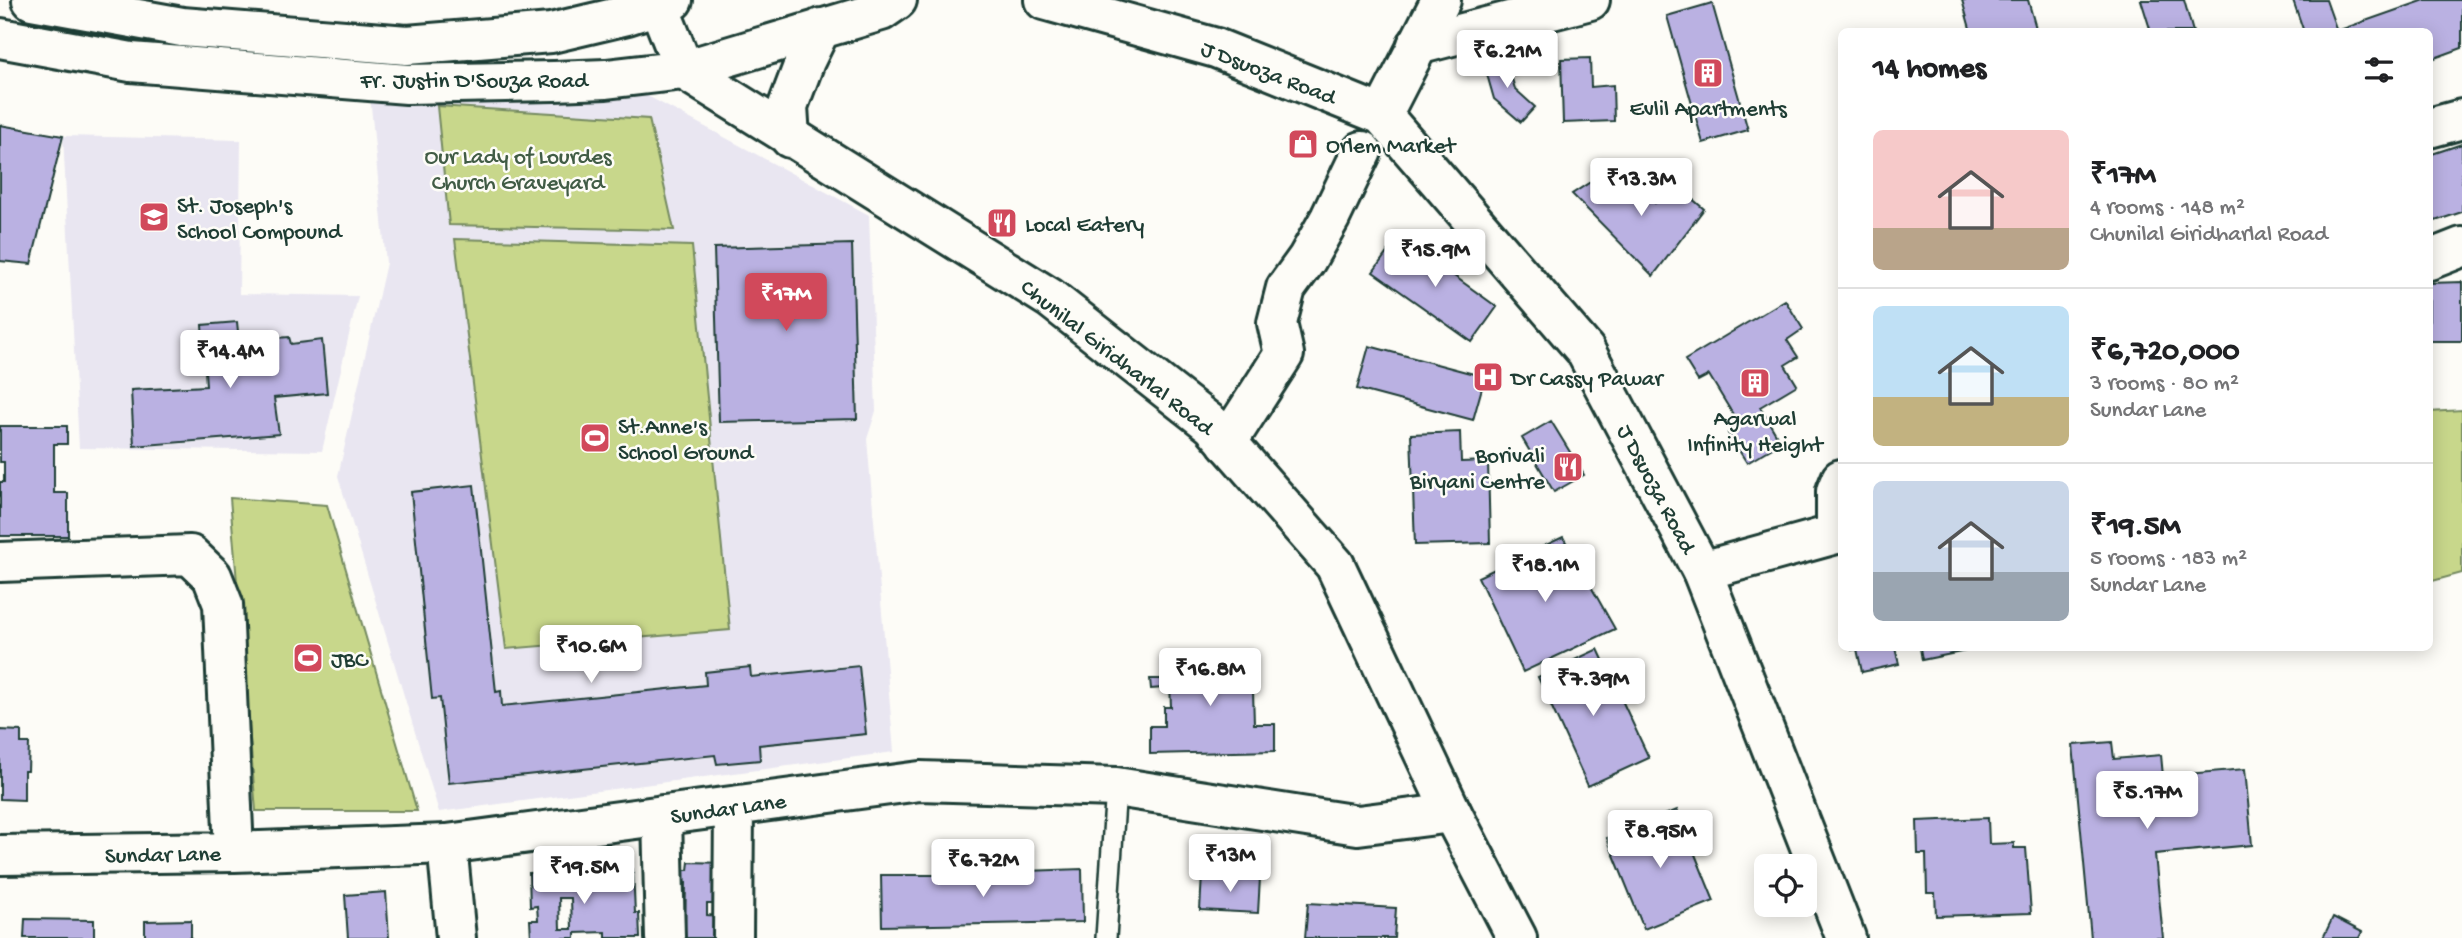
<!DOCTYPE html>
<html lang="en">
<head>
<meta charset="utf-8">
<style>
	body { margin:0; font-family:"Gochi Hand",sans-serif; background:#f6f6f6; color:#202124; height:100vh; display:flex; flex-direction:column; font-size:26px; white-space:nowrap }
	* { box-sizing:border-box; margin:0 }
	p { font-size:23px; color:#757577 }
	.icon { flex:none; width:38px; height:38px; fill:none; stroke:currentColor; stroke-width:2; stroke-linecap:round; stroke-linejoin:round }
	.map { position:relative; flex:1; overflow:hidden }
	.panel { position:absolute; left:1838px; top:28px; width:595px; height:623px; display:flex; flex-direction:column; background:#fff; border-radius:10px; box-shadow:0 4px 18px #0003 }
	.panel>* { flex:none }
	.tools { position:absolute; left:1754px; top:854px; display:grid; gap:14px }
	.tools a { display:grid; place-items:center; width:63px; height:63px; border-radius:10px; background:#fff; box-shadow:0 4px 18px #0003; font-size:35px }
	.price { position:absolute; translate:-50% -60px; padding:0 16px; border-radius:7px; background:#fff; color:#222; font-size:23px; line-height:46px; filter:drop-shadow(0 2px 4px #0008) }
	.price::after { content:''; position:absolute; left:50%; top:42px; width:21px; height:16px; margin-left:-10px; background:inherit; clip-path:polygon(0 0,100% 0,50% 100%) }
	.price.current { background:#d1495b; color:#fff }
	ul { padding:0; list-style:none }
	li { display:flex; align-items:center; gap:21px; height:175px; padding:0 35px }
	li+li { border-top:2px solid #e0e0e0 }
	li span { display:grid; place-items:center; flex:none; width:196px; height:140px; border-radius:10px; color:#555 }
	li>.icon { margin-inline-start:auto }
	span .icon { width:84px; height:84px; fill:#fffc; stroke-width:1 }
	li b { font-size:30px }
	h2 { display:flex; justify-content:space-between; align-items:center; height:84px; padding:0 35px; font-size:30px }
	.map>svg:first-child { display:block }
</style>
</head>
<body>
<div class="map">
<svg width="2462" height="938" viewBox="0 0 2462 938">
	<rect width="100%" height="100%" fill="#fdfcf7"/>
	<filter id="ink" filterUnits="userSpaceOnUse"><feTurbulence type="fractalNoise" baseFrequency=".0143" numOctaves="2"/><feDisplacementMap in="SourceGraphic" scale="14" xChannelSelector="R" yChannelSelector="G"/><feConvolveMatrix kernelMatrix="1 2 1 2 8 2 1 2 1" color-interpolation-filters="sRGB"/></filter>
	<g filter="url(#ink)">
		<path fill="#e9e6f1" d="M369 85 644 94 869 215 876 411 867 439 894 752 439 812 338 476 386 263Z
			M63 136 241 140 239 294 358 296 322 451 79 448Z"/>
		<path fill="#c8d78b" stroke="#748a60" stroke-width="2" d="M437 106 649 119 674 230 449 225Z
			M455 239 692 246 730 630 506 649Z
			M2462 410V573L2429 582V412Z
			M230 498 327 505 417 811H256Z"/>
		<path fill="#bab1e2" stroke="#1f3d34" stroke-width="2" fill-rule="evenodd" d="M1962 0H2028L2037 32H1971Z
			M2141 0H2184L2193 32H2151Z
			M2293 0H2326L2337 31 2425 0H2462V48L2429 60V32H2304Z
			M1712 3 1748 130 1703 143 1667 16Z
			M1506 58 1515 89 1535 107 1521 122 1494 99 1484 64Z
			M1590 58 1591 87 1613 85 1614 121 1563 123 1561 59Z
			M0 125 63 136 31 264 0 261Z
			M2462 144V212L2429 223V155Z
			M1637 179 1655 203 1676 185 1704 209 1653 276 1572 194 1592 181Z
			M1399 236 1497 307 1472 342 1373 272Z
			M852 244 857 419 719 422 714 248Z
			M2462 282V341H2429V283Z
			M1785 300 1803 329 1787 340 1798 357 1785 365 1797 385 1760 407 1781 443 1747 463 1728 433 1740 426 1709 375 1698 381 1685 360Z
			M237 322 239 341 289 337 291 344 322 340 327 393 274 398 279 434 134 446 131 390 206 386 202 325Z
			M1369 346 1485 377 1473 420 1357 389Z
			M1551 421 1584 475 1554 492 1522 438Z
			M0 426H67V444H54V493H68V536H0V482H4V462H0Z
			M1460 432 1461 462 1488 461 1490 543 1415 545 1411 434Z
			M474 485 496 692 501 691 502 706 706 685 705 672 750 667 751 677 859 666 866 734 759 745 760 760 717 764 715 755 449 783 440 698 432 699 411 492Z
			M1563 537 1615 629 1523 672 1478 577Z
			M1852 648H1895L1899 664 1862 672 1857 649 1852 650Z
			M1920 648H1971V650L1922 660Z
			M1598 649 1649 758 1588 786 1538 677Z
			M1252 657 1254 724H1275V751L1150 754V726H1164V707H1171L1170 684H1162L1163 688 1151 689 1150 679H1164L1163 658Z
			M0 730 21 731V743H29L28 771H24V800L0 799Z
			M2112 742 2114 759 2161 755 2163 776 2245 769 2252 845 2155 854 2163 938H2091L2073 745Z
			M1677 810 1714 901 1644 929 1607 838Z
			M1988 818 1989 844 2014 843V848H2026L2031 913 1936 916 1935 893H1927L1926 854H1918L1917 821Z
			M689 862 724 863 722 904H707V915L722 916 721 938H674V926H685L686 883H680L681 870H688Z
			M633 869 635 913H639L640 938H606V932L575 933V938H531L530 920H538L537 906 530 907 529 873 558 872V883L605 881V871ZM559 898H571L572 929H560Z
			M1082 869 1083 922 882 926 881 875H1026V871Z
			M1202 875 1260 878 1258 913 1200 910Z
			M386 892 389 938H348L345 895Z
			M1308 903 1396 908 1394 938H1305Z
			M2333 917 2362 932 2359 938H2323Z
			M25 919 94 920V938H24Z
			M191 920V938H145V921Z"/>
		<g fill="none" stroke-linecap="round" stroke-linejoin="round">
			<g stroke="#1f3d34" stroke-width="24">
				<path id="lane" d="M1106 938 1116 787"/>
			</g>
			<g stroke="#1f3d34" stroke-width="44">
				<path id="street" d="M1417 45 1590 0
					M2429 128 2462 119
					M2429 260 2462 247
					M1227 443 1284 354 1277 323 1286 288 1307 259 1330 218 1362 151
					M1836 534V491L1841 479
					M0 562 190 555 212 576 223 604 234 852
					M1702 571 1836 534H1841
					M662 815 665 938
					M0 855 234 852 447 844 920 781 1116 787 1358 825 1452 813
					M733 938 734 806"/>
			</g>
			<g stroke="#1f3d34" stroke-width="44">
				<path id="secondary" d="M32 0 182 27 407 45 551 33 627 15 673 0
					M1044 0 1216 48 1382 115 1585 350 1702 571 1846 938
					M658 4 684 70 1050 298 1212 425 1335 565 1452 813 1517 938
					M0 38 131 62 407 84 554 81 606 79 684 70 881 11 897 0
					M1382 115 1441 0
					M790 138 788 106 805 61 821 28
					M447 844 456 938"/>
			</g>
			<use href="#lane" stroke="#fdfcf7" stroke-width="19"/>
			<use href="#street" stroke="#fdfcf7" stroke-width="38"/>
			<use href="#secondary" stroke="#fdfcf7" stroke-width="38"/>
		</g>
	</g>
	<defs>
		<g id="building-square" transform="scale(1.575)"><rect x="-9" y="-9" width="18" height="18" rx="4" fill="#d1495b" stroke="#fdfcf7"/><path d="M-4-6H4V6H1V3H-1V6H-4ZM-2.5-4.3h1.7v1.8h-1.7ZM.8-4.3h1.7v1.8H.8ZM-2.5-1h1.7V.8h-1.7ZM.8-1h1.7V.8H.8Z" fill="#fff"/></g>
		<g id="shop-square" transform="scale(1.575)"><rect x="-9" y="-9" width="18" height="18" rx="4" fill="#d1495b" stroke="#fdfcf7"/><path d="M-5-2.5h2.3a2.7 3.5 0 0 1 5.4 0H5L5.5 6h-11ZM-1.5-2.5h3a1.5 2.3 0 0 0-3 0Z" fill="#fff"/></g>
		<g id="school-square" transform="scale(1.575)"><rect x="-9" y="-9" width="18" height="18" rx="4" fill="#d1495b" stroke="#fdfcf7"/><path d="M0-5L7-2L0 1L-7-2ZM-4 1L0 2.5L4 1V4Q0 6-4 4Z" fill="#fff"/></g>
		<g id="restaurant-square" transform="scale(1.575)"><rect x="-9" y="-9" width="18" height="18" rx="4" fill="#d1495b" stroke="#fdfcf7"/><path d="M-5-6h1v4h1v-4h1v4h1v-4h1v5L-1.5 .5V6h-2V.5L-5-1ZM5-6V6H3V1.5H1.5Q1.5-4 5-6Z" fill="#fff"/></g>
		<g id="hospital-square" transform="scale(1.575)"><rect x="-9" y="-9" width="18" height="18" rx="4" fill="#d1495b" stroke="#fdfcf7"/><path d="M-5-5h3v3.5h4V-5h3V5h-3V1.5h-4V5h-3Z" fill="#fff"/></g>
		<g id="stadium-square" transform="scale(1.575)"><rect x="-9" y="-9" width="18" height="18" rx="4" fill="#d1495b" stroke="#fdfcf7"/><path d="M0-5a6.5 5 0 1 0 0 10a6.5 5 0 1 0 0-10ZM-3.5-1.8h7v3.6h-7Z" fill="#fff"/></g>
	</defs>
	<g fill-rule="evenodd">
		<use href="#building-square" x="1708" y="73"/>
		<use href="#shop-square" x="1303" y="144"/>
		<use href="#school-square" x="154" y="217"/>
		<use href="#restaurant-square" x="1002" y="223"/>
		<use href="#hospital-square" x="1488" y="377"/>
		<use href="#building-square" x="1755" y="383"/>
		<use href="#stadium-square" x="595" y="438"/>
		<use href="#restaurant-square" x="1568" y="467"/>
		<use href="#stadium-square" x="308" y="658"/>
	</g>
	<g text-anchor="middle" stroke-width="5" stroke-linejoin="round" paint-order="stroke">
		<g font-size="23" fill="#1f3d34" stroke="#fdfcf7">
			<text transform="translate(1269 71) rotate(21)" y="8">J Dsuoza Road</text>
			<text x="474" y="87">Fr. Justin D'Souza Road</text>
			<text transform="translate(1118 356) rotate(38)" y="8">Chunilal Giridharlal Road</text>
			<text transform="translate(1658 488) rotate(62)" y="8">J Dsuoza Road</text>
			<text transform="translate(728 807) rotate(-8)" y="8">Sundar Lane</text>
			<text transform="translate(163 853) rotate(-1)" y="8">Sundar Lane</text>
		</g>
		<g font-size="23" fill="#1f3d34" stroke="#fdfcf7" text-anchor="start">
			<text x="1708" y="115" text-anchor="middle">Evlil Apartments</text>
			<text x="1326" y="152">Orlem Market</text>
			<text x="177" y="212">St. Joseph's<tspan x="177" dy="26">School Compound</tspan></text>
			<text x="1025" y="231">Local Eatery</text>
			<text x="1511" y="385">Dr Cassy Pawar</text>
			<text x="1755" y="425" text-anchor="middle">Agarwal<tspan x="1755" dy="26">Infinity Height</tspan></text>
			<text x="618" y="433">St.Anne's<tspan x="618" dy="26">School Ground</tspan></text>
			<text x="1545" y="462" text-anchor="end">Borivali<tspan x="1545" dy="26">Biryani Centre</tspan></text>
			<text x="331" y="666">JBC</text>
		</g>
		<g font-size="23" fill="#415c45" stroke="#fdfcf7">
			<text x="518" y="163">Our Lady of Lourdes<tspan x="518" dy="26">Church Graveyard</tspan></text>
		</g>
	</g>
</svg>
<div class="tools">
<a><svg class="icon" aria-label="locate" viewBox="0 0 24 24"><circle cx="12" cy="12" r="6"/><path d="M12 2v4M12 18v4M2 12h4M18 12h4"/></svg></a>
</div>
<b class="price" style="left:1507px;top:90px">₹6.21M</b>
<b class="price" style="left:1641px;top:218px">₹13.3M</b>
<b class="price" style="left:1435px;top:289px">₹15.9M</b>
<b class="price current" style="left:786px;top:333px">₹17M</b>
<b class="price" style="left:230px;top:390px">₹14.4M</b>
<b class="price" style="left:1545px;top:604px">₹18.1M</b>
<b class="price" style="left:591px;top:685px">₹10.6M</b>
<b class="price" style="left:1210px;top:708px">₹16.8M</b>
<b class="price" style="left:1593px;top:718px">₹7.39M</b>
<b class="price" style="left:2147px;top:831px">₹5.17M</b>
<b class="price" style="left:1660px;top:870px">₹8.95M</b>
<b class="price" style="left:1230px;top:894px">₹13M</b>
<b class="price" style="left:983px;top:899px">₹6.72M</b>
<b class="price" style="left:584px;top:906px">₹19.5M</b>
<section class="panel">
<h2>14 homes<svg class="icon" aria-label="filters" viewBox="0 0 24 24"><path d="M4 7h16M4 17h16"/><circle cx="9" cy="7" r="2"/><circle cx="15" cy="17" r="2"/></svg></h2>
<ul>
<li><span style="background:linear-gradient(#f6c9c9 70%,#b9a48a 0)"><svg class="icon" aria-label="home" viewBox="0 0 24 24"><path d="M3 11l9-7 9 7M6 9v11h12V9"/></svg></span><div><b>₹17M</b><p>4 rooms · 148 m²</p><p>Chunilal Giridharlal Road</p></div></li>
<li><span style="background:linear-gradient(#bfe0f5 65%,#c2b280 0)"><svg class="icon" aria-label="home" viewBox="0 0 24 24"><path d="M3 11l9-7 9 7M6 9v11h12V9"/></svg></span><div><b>₹6,720,000</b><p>3 rooms · 80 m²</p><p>Sundar Lane</p></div></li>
<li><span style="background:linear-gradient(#c9d6e8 65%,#9aa5b1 0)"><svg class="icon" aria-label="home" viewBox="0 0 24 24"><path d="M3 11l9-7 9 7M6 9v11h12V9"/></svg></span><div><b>₹19.5M</b><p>5 rooms · 183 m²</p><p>Sundar Lane</p></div></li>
</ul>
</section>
</div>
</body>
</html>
